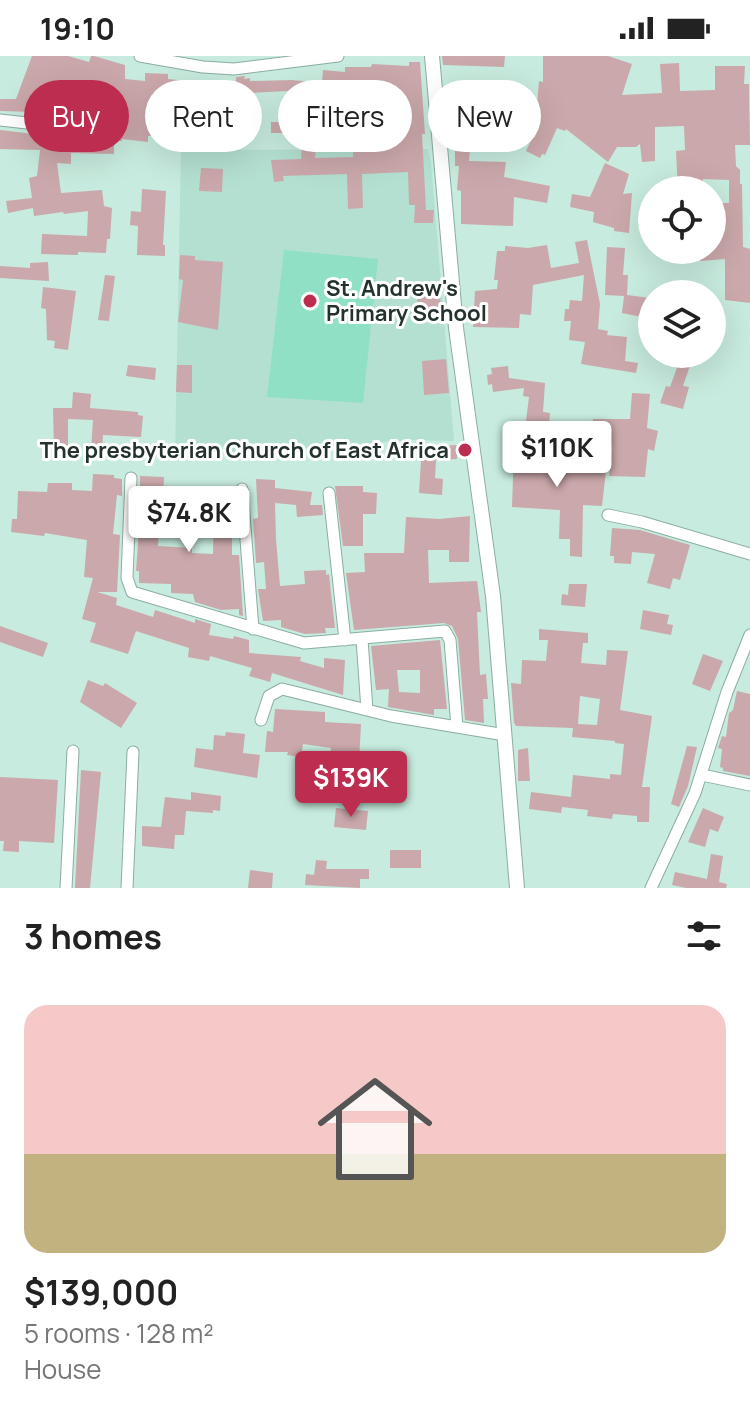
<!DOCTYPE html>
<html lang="en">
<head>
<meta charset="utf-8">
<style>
	body { margin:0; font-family:Manrope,sans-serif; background:#f2f2f2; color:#222; height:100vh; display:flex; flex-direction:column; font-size:30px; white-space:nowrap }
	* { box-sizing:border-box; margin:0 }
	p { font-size:26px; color:#767676 }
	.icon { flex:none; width:44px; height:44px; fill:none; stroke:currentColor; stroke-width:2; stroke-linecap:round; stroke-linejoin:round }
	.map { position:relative; height:832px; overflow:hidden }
	.panel { display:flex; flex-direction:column; background:#fff; flex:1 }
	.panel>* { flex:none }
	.guide { position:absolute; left:24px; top:24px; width:702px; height:72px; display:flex; gap:16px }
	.fabs { position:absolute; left:638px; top:120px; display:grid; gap:16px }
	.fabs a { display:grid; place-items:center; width:88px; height:88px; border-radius:50%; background:#fff; box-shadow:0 8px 32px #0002; font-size:40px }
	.price { position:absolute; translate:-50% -68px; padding:0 18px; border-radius:8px; background:#fff; color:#222; font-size:26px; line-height:52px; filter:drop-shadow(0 2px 4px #0008) }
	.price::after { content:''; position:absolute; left:50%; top:48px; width:24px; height:18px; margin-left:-12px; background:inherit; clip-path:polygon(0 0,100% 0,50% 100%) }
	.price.current { background:#bd2d50; color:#fff }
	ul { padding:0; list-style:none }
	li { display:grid; align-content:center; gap:16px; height:424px; padding:0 24px }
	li+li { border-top:2px solid #e0e0e0 }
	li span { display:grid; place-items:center; height:248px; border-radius:24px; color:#555 }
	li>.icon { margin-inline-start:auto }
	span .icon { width:144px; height:144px; fill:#fffc; stroke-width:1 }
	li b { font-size:34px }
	h2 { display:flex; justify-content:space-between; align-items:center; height:96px; padding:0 24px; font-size:34px }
	.pill { padding:0 28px; border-radius:36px; background:#fff; box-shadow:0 8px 32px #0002; font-size:28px; line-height:72px }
	.pill.current { background:#bd2d50; color:#fff }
	.status { display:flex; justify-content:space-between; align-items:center; height:56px; padding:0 40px; background:#fff; direction:ltr }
	.status svg { height:22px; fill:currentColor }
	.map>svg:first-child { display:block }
</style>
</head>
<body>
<div class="status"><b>19:10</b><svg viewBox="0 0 49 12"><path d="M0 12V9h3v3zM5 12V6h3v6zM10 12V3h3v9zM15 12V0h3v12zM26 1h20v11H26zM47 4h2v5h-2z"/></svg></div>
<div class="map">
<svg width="750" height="832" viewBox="0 0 750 832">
	<rect width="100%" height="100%" fill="#c7ebde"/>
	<path fill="#b4e0d1" d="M428 93 431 106 454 385 408 384 175 402 181 94Z"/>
	<path fill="#90e0c6" d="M284 194 378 203 363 347 267 341Z"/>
	<path fill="#cba8ab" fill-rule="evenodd" d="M32 0H68L89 6 91 0H94L125 9V23L145 25V17L168 18V23L197 26 196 35H200L198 64 218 66 217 77 184 74V69L161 68V80H148V86L122 83V85H114V98L71 97V108L57 107 61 137 102 134 104 150 112 152 110 183H107L106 197 78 196V199L41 198 42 178 87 180 88 155 64 158 63 156 34 160 33 152 8 157 6 145 32 142 29 122 37 120 40 94 0 93V74L34 78 35 67V56L0 55V43H16ZM48 51 70 52 69 74 46 72Z
		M442 0H505L504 11 443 9Z
		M543 0H608L632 8 622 39 662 37 660 8 679 7 680 35 715 34V10H745L744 28H749L750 89H735L736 110 740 114V128H742L743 191 750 193V247L725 244V203L700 205 699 194H712V147H729V124L703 123V134H678L676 95 685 94 684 70 655 71V105L642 106 640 88 636 91H617L608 106 566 73 565 75 557 72 545 99 542 98 540 102 526 95 533 80 503 73 511 43 537 50 539 25 543 26Z
		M409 6H420L425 78H422L426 154H434L433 167H414L415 149H409L408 116 362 118 363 152 348 153 347 118 283 120 284 125 274 126 271 104 301 103 303 77H271V66H279V59H304L306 34 251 37V54L248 53 249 59H238L236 21 245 20 244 23 250 22V25L292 24 322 27 323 14 345 16V11H371L372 8 409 10ZM317 77 354 80 353 101 315 102Z
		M455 91 470 92 469 105 506 106 504 121 550 130 547 147 514 141 513 170 461 168V135L457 134 459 110H455Z
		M605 107 629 118 623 138 632 137 629 177 614 175V172L593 166 594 156 570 151 572 138 590 141Z
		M201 112 223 113 222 136 199 135Z
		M142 133 166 135 163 189H165V200L137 199 138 170 130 169 131 155 141 156Z
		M587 184 600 248 598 273 608 275 607 279 627 281 625 305 638 307 636 317 581 308 585 286 569 284 571 265H564L565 253H569L570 244 582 245 584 219 533 229 531 259 520 258 519 272 473 271 475 235 497 233 498 224H494L497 195H505V190L528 192 547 189 551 212 579 207 575 186Z
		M607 191 625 192 623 219H628L627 239 650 242 647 262 622 257 624 240 605 239Z
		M180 199 195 200V204L223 206 218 274 178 266 183 224 179 223Z
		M48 206 49 225 0 222V210L30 212V207Z
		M105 219 115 220 109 265 98 264Z
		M43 231 76 235 68 294 54 292 55 285 47 284 46 253 41 252Z
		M440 237 441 254 418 255 417 238Z
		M682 298H694L683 330 689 331 683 353 660 347 666 330 670 331Z
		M446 303 449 337 424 339 422 305Z
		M128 309 156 312 155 324 126 320Z
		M177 309H192V337L176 336Z
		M508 310 509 322 545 327 543 356 550 357 549 368 526 365 529 341 523 340 524 332 493 336 492 328 488 329 487 319 492 318 491 312Z
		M73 336 91 338 90 352 138 356V359L143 360 141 381 103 379 102 395H91L93 364 68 363V394H54L53 352H72Z
		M632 337 650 338 647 372 658 375 654 395 648 393 645 421 609 420 612 391 591 389 593 363H630Z
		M457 389V403L436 404 435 422 443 423 442 439 419 437 421 405H419L418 391Z
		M514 391 572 395 571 413 606 415 602 450 583 449 582 501 570 500V483H559L560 454 512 451Z
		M93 418 114 419V422L122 423V440L117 439 113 478 120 479 117 536H97L117 542 116 549 153 561 155 554 195 567V563L211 568 209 579 233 583 234 580 249 584V597L301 601 300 605 324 612V602L345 604 343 639 272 617 270 626 260 623 249 620 252 612 210 600 209 605 188 601 189 592 136 575 128 598 90 586 96 567 82 563 93 522 84 521 87 484 45 477 44 480 11 476 12 463H17L18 435 47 436 48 427H72V434L92 435Z
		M140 420 164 421 162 459H167V469H159L158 490 192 492V497L213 498 214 450H205L204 435H223L224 449H227L226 454H232V499H239L243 560 239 559V553L221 554 195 546 193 538 171 537V528L139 527V515H136L142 433H140Z
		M256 423 275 424V432L312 436 310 449H322L323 459 297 461 296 449 275 447 276 483 280 530 305 528 304 515 326 514V519L329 518 335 572H325L326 577 305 578 281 571V564L263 565 258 533H266L264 506 256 507 253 463 258 462Z
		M335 430H363V436L377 437 376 458H363V490H343Z
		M470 460 469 506H449V494H428L429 527 477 525 481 556H477L480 619 486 618 488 643H483L484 667 465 664 458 583 452 570 444 567 354 574 346 517 365 516 364 497H404L406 461 439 463Z
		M612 472 640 474 690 489 680 524 673 522 670 533 647 527 655 498 632 496 631 508 614 507V500H610Z
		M569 528H587L585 551 561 549 562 538 568 539Z
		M643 554 669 559 667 568 673 569 671 579 640 573Z
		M0 570 48 587 43 601 0 586Z
		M539 573 588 577V587H583L581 607 606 609 607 594 628 595 620 654 652 660 642 731H650L649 766H637V760L613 758 612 763 587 760 588 754 562 751 561 757 529 753 531 736 571 741 573 719 610 723V718L621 719 624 688 615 687V685L572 681 573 672 516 670 514 667 511 627 521 628 522 604 546 605 548 584H539ZM580 640 600 643 597 669 578 668Z
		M440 584 447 653H434V659L388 651 389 633 376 634 371 590ZM397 614H420V637L399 636Z
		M703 598 723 605 710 635 692 628Z
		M88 624 103 630 105 627 137 647 121 672 80 646Z
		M737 635 750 638V720L723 715V712L720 711 722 693 718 692 722 680 726 681 729 657 733 654Z
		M275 653 325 656V666L361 668 359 705 335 703 336 700H330L331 692 303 688 301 701 287 699 288 696H265L267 675 273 676Z
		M226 676 245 678 243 697 260 699 257 722 194 711 196 692 213 694 214 679 225 680Z
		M687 690 697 691 688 730 679 751 671 748Z
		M528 692 530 725H518V694Z
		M81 714 101 716 90 832H75Z
		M0 721 58 724 54 787 19 785V796L3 795 4 785H0Z
		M191 736 221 740 220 755 213 754V757L186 755 184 779H175L174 793 142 790V770L161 771 165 741 191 744Z
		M336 752 368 755 366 774 334 771Z
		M703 752 724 761 718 776 710 773 705 791 688 786Z
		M390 794H421V812H390Z
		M711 798 723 800 719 826 727 828 726 832H686L672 829 675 816 707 823Z
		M316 804 327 805 326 813H369V823H360V832L305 829 306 818 314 819Z
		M250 814 273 817 272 832H248Z"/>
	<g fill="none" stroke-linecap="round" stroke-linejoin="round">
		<g stroke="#8bada1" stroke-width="13">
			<path id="minor" d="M140 0 203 11 234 13 338 0
				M0 64 27 67
				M131 422 127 522 132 536 304 587 445 575 450 584 457 671
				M242 433 253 573
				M329 437 345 584
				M608 459 642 466 750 498
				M362 583 367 654
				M261 664 269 640 282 633 391 660 505 679
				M702 719 750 729
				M66 832 73 695
				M127 832 133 696
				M651 832 695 737 727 636 750 579"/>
		</g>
		<g stroke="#8bada1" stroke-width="16">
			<path id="tertiary" d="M432 0 456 272 493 540 517 832"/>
		</g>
		<use href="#minor" stroke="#fff" stroke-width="11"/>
		<use href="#tertiary" stroke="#fff" stroke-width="14"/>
	</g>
	<g fill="#bd2d50" stroke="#fff" stroke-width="3">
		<circle cx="310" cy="245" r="8"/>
		<circle cx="465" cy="394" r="8"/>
	</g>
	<g text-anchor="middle" stroke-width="6" stroke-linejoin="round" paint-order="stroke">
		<g font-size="22" font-weight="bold" fill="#24322e" stroke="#fff" text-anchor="start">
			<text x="326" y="240">St. Andrew's<tspan x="326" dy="25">Primary School</tspan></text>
			<text x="449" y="402" text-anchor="end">The presbyterian Church of East Africa</text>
		</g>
	</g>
</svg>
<div class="fabs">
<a><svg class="icon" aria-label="locate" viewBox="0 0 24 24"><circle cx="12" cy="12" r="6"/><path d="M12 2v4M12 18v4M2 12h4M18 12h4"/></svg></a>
<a><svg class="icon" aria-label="layers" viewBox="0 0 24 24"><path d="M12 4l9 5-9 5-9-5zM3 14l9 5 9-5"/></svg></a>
</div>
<b class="price" style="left:557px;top:433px">$110K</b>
<b class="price" style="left:189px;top:498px">$74.8K</b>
<b class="price current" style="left:351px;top:763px">$139K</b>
<div class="guide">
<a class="pill current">Buy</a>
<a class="pill">Rent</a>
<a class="pill">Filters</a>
<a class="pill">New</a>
</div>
</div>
<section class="panel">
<h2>3 homes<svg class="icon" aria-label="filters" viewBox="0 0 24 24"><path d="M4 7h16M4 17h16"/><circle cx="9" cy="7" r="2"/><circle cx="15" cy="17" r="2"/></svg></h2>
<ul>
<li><span style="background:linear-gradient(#f6c9c9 60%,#c2b280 0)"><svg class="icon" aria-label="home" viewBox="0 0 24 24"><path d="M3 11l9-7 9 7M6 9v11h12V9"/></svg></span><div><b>$139,000</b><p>5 rooms · 128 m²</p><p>House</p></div></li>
</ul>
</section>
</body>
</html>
